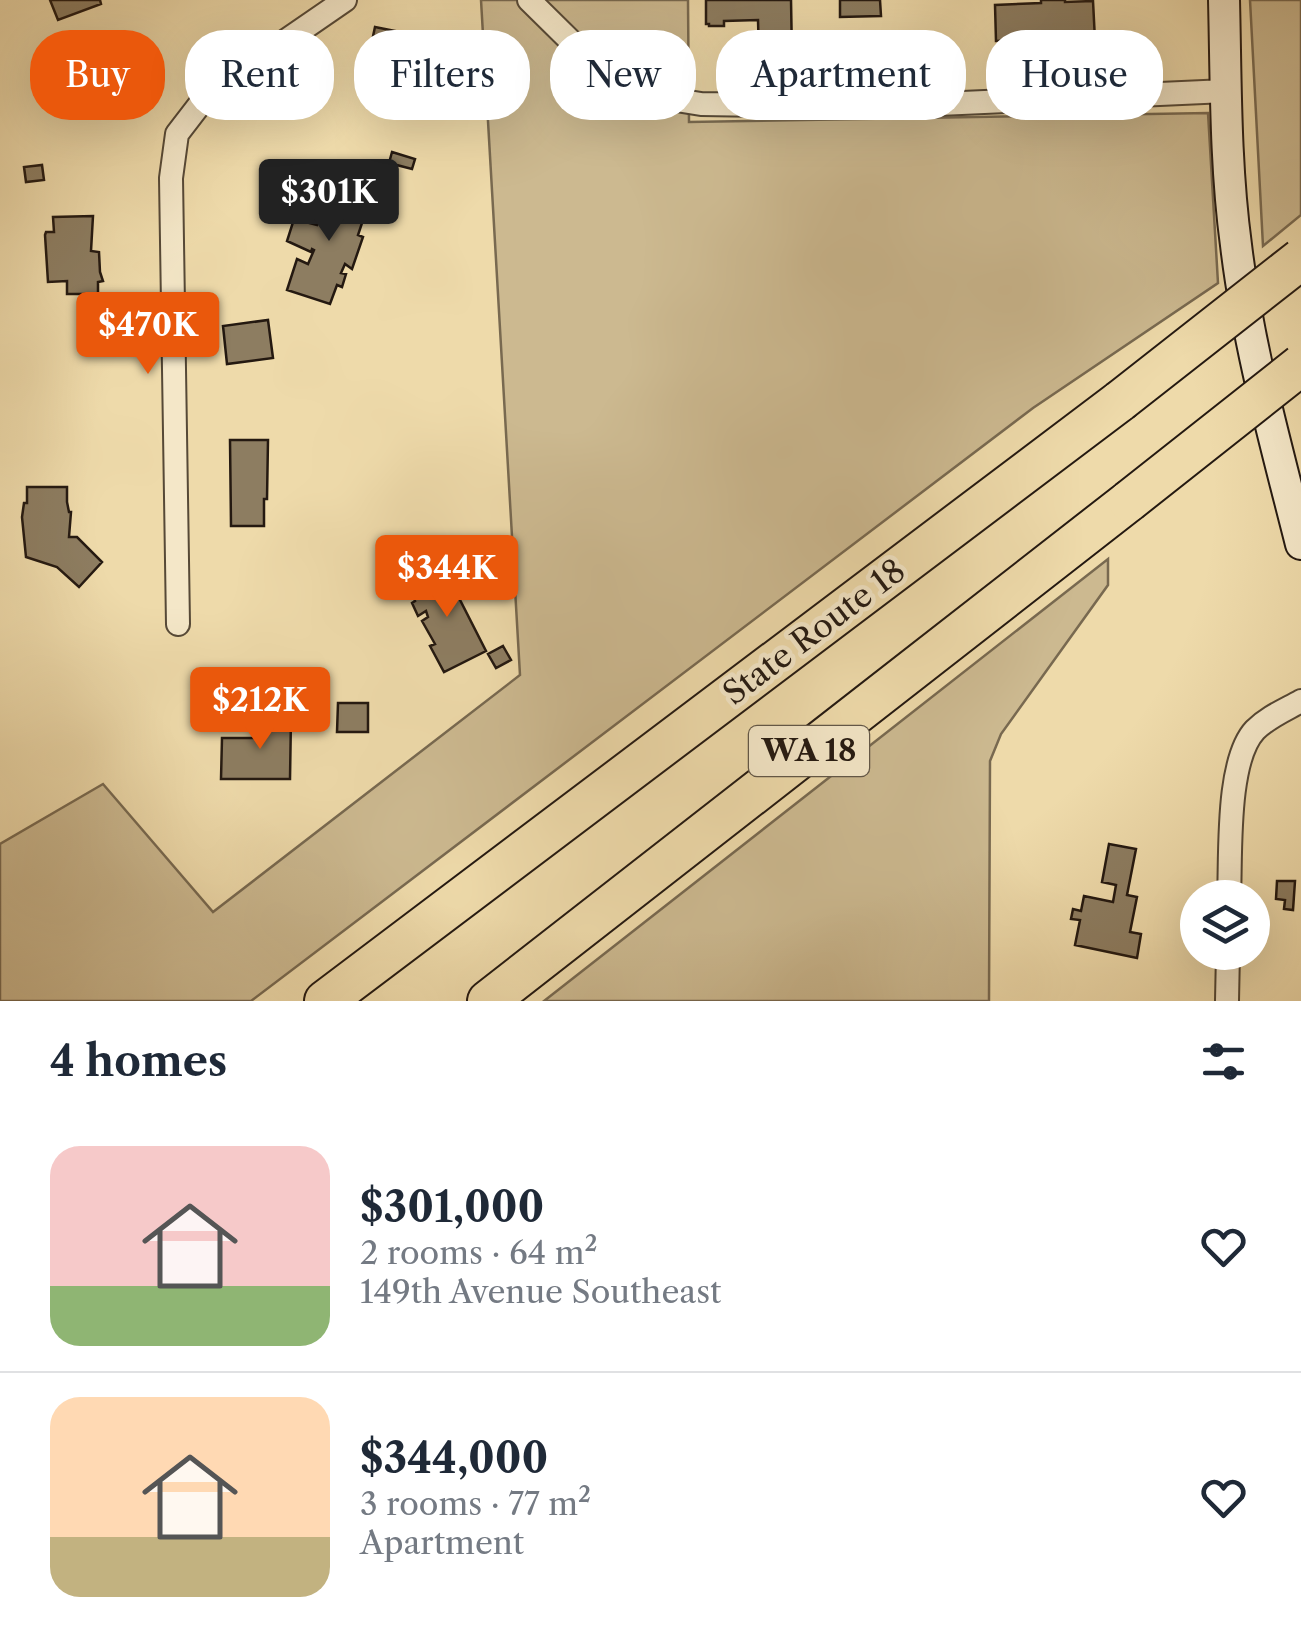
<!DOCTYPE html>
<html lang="en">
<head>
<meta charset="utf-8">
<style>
	body { margin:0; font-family:"Libre Caslon Text",serif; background:#f6f6f7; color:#1f2937; height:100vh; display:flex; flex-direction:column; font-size:38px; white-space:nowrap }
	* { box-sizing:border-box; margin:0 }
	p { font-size:32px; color:#747a83 }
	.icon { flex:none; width:55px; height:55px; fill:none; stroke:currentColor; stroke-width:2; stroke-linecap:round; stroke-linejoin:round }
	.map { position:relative; height:1001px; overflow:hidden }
	.drawer { display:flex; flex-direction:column; background:#fff; flex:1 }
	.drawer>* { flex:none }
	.hud { position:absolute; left:30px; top:30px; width:1242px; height:90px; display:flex; gap:20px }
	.fabs { position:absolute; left:1180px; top:880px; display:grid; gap:20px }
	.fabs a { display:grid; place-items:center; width:90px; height:90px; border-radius:50%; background:#fff; box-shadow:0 10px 40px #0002; font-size:50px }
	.price { position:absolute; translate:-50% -85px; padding:0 22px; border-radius:10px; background:#ea580c; color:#fff; font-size:32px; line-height:65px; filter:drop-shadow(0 2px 5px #0008) }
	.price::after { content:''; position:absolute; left:50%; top:60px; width:30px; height:22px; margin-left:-15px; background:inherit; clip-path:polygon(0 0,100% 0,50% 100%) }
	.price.on { background:#222; color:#fff }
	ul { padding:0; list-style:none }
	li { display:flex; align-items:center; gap:30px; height:250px; padding:0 50px }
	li+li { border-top:2px solid #e0e1e3 }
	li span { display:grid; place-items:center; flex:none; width:280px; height:200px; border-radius:30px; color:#555 }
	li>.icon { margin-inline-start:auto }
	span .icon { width:120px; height:120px; fill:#fffc; stroke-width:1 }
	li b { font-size:42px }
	h2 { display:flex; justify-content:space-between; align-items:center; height:120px; padding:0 50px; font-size:42px }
	.chip { padding:0 35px; border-radius:40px; background:#fff; box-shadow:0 10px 40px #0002; font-size:35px; line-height:90px }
	.chip.on { background:#ea580c; color:#fff }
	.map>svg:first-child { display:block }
</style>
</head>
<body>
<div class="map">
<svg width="1301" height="1001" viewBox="0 0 1301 1001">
	<rect width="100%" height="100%" fill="#eedaaa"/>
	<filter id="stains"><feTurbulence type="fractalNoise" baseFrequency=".002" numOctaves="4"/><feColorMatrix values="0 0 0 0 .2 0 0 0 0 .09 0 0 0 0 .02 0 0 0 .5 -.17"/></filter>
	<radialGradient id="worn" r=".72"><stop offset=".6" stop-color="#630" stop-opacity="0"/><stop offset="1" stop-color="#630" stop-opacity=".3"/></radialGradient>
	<path fill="#ccb990" stroke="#786950" stroke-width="2.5" d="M481 0H688L689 122 1208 113 1218 283 1033 408 251 1001H0V844L103 784 213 912 520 675Z
		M1250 0H1301V215L1263 246Z
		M1108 559V585L1001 734 990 761 989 1001H544Z"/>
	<path fill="#8d7d61" stroke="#241911" stroke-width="2.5" d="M50 0H100L101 4 58 20Z
		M706 0H791L792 55 759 56 758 20 724 21V26H709V24H706Z
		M840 0H880L881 16 840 17Z
		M1041 0H1065V2L1093 1 1095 40 1067 41V38H1065V45L1028 46V40L996 41 995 5 1041 3Z
		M375 27 430 38 423 67 369 55Z
		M392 152 415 159 412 169 389 163Z
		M42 165 44 180 26 182 24 167Z
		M331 182 371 196 358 235 363 237 352 269 345 264 341 273 346 274 342 287 337 285 330 304 287 290 297 259 308 264 314 250 312 249 311 252 287 241 294 219 317 225Z
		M93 216 91 251 99 252 100 272 103 281 98 282V294H67V281L48 282 45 235 46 232H54L53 217Z
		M268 320 273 358 227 364 223 326Z
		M230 440H268L267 499H264V526H231Z
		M27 487H67V502L69 512H71L69 537H77L102 562 79 587 57 567 26 557 22 517 24 503H27Z
		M450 567 462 589 456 592 486 651 444 672 430 646 435 644 422 621 428 617 426 611 418 616 412 603 415 601 409 589 424 581 423 579Z
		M503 646 511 660 496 668 488 654Z
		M338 703H368V732H337Z
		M259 716 291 717 290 779H221L222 738H258Z
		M1109 844 1136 849 1127 895 1137 897 1130 932 1141 934 1137 958 1075 945 1080 920 1071 919 1073 909 1081 911 1084 896 1113 902 1116 885 1102 882Z
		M1277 881H1295L1293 910 1284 909 1285 900 1276 899Z"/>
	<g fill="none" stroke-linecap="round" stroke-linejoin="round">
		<g stroke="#564937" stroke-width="26">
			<path id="street" d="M529 0 599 69 639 94 701 104 872 107 1226 91
				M178 624 171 178 177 134 207 95 345 0
				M1229 898C1231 855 1226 761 1255 730 1268 717 1285 710 1301 701
				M1227 1001 1228 952"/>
		</g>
		<g stroke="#241911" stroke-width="34">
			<path id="secondary" d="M1224 0C1226 81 1225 164 1236 245 1248 346 1276 445 1301 544"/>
		</g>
		<g stroke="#241911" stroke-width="44">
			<path id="highway" d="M325 1001 1120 401
				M488 1001 1129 501"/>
		</g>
		<use href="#street" stroke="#f4e7c8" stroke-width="22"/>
		<use href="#secondary" stroke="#f4e7c8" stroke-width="30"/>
		<use href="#highway" stroke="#eedaaa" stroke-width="40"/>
		<g stroke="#241911" stroke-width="44" stroke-linecap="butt">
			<path id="highway-bridge" d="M1120 401 1301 259
				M1129 501 1301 365"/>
		</g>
		<use href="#highway-bridge" stroke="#eedaaa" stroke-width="40"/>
	</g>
	<g text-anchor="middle" stroke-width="9" stroke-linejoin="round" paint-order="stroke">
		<rect fill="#f4e7c8" stroke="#625748" stroke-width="2.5" x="749" y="726" width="120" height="50" rx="8"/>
		<g font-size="30" font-weight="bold" fill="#241911">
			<text x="809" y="761">WA 18</text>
		</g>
		<g font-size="32" fill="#241911" stroke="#f4e7c8">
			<text transform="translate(814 632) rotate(-37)" y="11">State Route 18</text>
		</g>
	</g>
	<rect width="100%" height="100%" filter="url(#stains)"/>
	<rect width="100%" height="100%" fill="url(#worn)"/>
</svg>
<div class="fabs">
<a><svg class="icon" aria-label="layers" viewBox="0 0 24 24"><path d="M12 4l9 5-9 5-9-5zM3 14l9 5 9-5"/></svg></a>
</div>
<b class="price on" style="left:329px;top:244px">$301K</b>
<b class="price" style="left:148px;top:377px">$470K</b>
<b class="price" style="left:447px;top:620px">$344K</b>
<b class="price" style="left:260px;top:752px">$212K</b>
<div class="hud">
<a class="chip on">Buy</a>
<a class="chip">Rent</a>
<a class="chip">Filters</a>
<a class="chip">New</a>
<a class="chip">Apartment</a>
<a class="chip">House</a>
</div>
</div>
<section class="drawer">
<h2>4 homes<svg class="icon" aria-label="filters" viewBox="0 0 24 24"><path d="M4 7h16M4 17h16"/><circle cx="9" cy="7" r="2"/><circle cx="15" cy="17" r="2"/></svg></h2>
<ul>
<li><span style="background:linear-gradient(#f6c9c9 70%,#8fb573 0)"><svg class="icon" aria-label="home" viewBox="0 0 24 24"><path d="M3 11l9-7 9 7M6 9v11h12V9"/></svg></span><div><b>$301,000</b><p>2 rooms · 64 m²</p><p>149th Avenue Southeast</p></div><svg class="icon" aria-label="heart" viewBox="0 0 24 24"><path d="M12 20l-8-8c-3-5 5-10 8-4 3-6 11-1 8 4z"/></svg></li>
<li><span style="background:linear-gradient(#ffd9b3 70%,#c2b280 0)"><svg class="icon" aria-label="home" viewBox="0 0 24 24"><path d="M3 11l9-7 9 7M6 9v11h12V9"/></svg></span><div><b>$344,000</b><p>3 rooms · 77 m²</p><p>Apartment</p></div><svg class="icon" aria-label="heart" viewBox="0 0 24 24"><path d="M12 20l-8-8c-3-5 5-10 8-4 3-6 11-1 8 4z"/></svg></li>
</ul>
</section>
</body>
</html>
